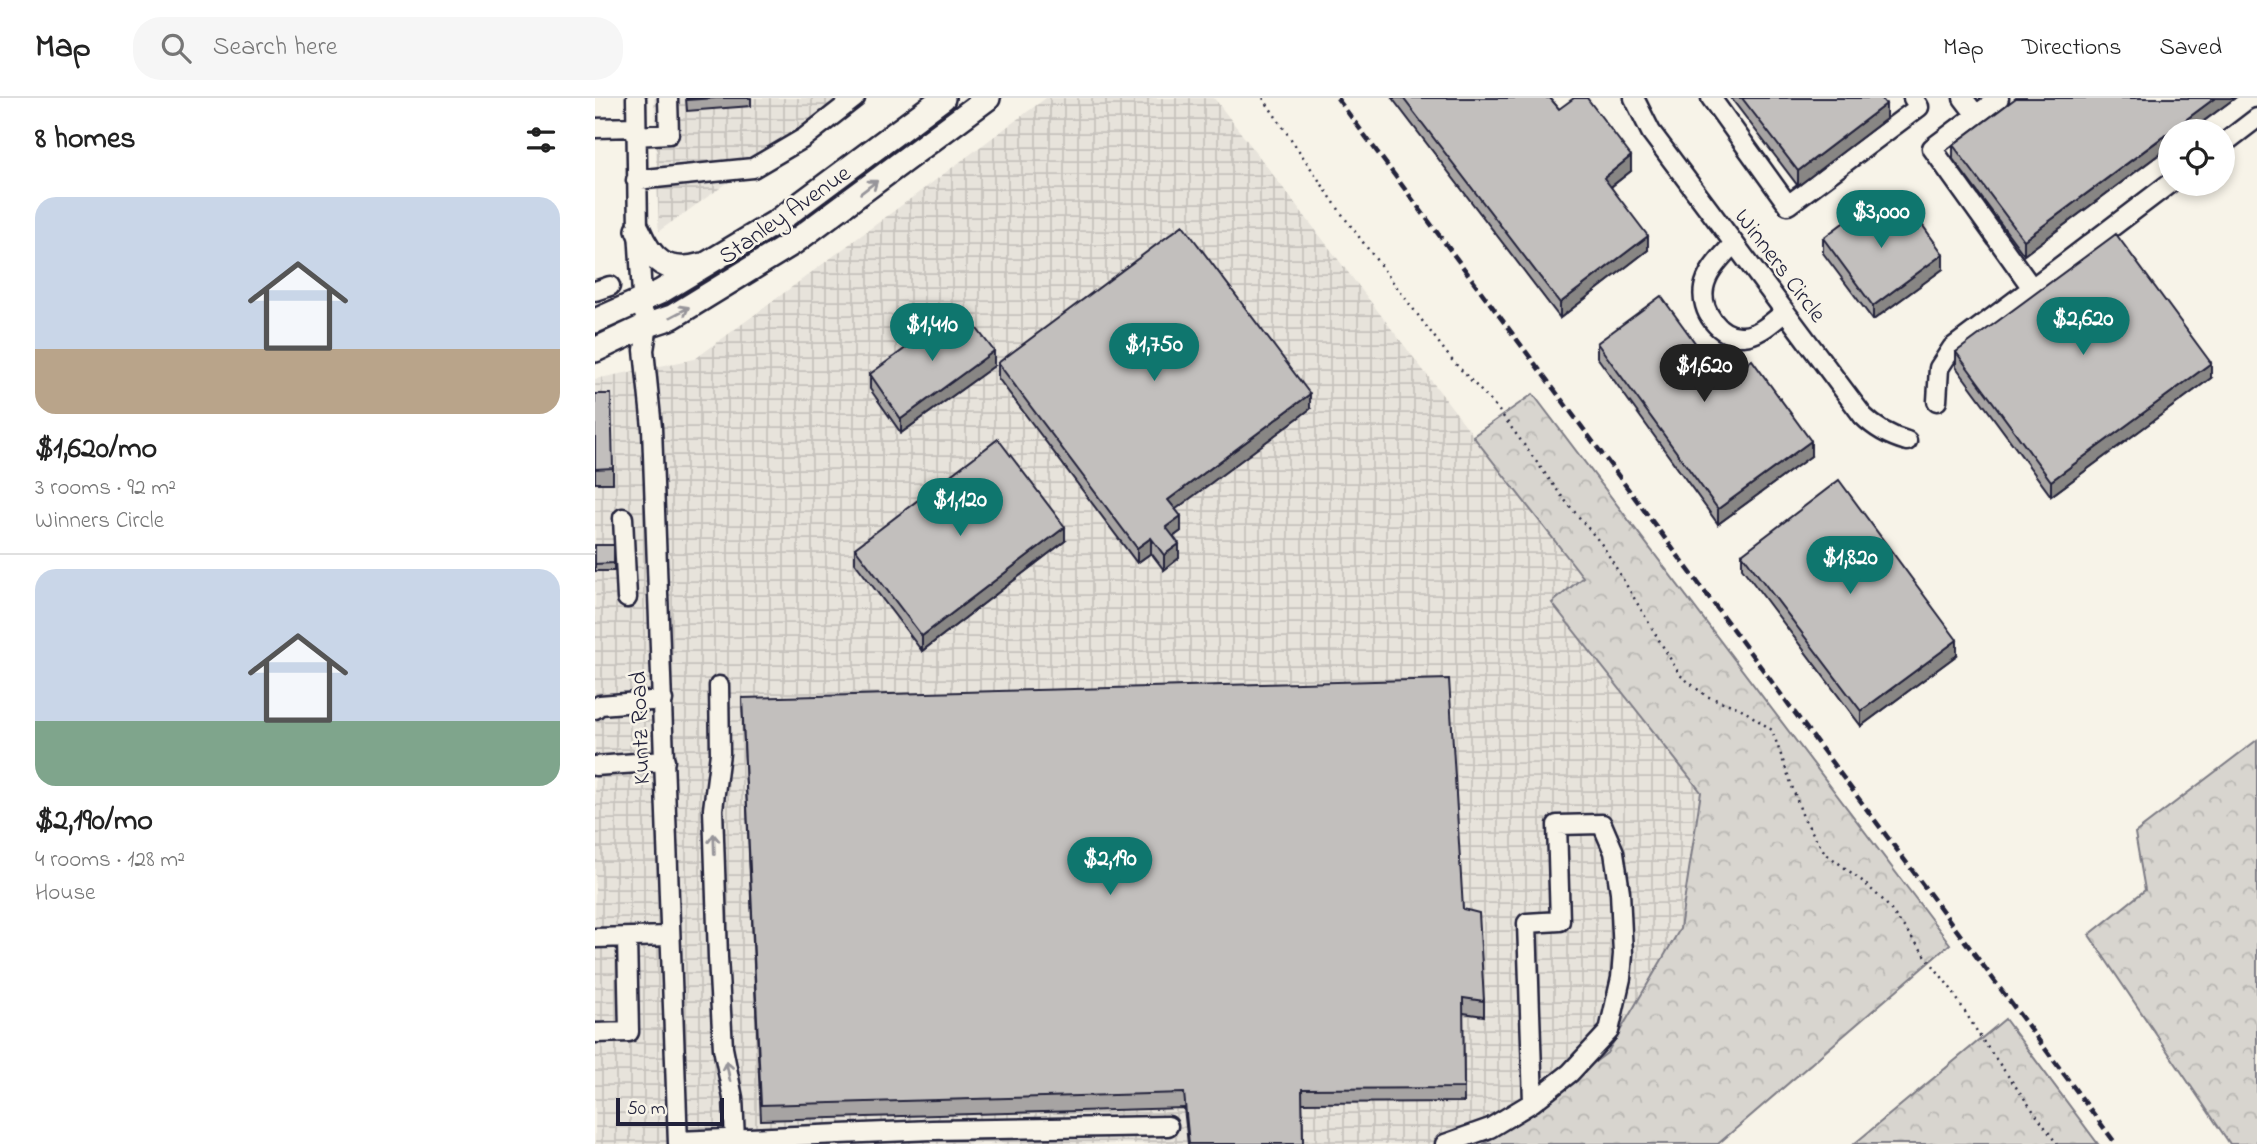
<!DOCTYPE html>
<html lang="en">
<head>
<meta charset="utf-8">
<style>
	body { margin:0; font-family:"Indie Flower",sans-serif; background:#f6f6f6; color:#222; height:100vh; display:flex; flex-direction:column; font-size:26px; white-space:nowrap }
	* { box-sizing:border-box; margin:0 }
	p { font-size:23px; color:#767676 }
	.icon { flex:none; width:38px; height:38px; fill:none; stroke:currentColor; stroke-width:2; stroke-linecap:round; stroke-linejoin:round }
	.map { position:relative; flex:1; overflow:hidden }
	.details { display:flex; flex-direction:column; background:#fff; width:595px }
	.details>* { flex:none }
	.fabs { position:absolute; left:1563px; top:21px; display:grid; gap:14px }
	.fabs a { display:grid; place-items:center; width:77px; height:77px; border-radius:50%; background:#fff; box-shadow:0 4px 10px #0003; font-size:35px }
	.scale { position:absolute; left:21px; bottom:18px; width:108px; box-sizing:border-box; padding-left:7px; border:4px solid #22223b; border-top:0; font-size:19px; line-height:24px; white-space:nowrap; color:#22223b; -webkit-text-stroke:5px #f7f3e8; paint-order:stroke }
	.price { position:absolute; translate:-50% -60px; padding:0 16px; border-radius:24px; background:#0f766e; color:#fff; font-size:23px; line-height:46px; filter:drop-shadow(0 2px 4px #0008) }
	.price::after { content:''; position:absolute; left:50%; top:42px; width:21px; height:16px; margin-left:-10px; background:inherit; clip-path:polygon(0 0,100% 0,50% 100%) }
	.price.active { background:#222; color:#fff }
	ul { padding:0; list-style:none }
	li { display:grid; align-content:center; gap:14px; height:371px; padding:0 35px }
	li+li { border-top:2px solid #e0e0e0 }
	li span { display:grid; place-items:center; height:217px; border-radius:21px; color:#555 }
	li>.icon { margin-inline-start:auto }
	span .icon { width:126px; height:126px; fill:#fffc; stroke-width:1 }
	li b { font-size:30px }
	h2 { display:flex; justify-content:space-between; align-items:center; height:84px; padding:0 35px; font-size:30px }
	header { display:flex; align-items:center; gap:42px; box-sizing:border-box; height:98px; padding:0 35px; background:#fff; border-bottom:2px solid #e0e0e0 }
	header strong { font-size:33px }
	nav { display:flex; gap:38px; margin-inline-start:auto; font-size:24px }
	.search { width:490px; height:63px; background:#f6f6f6; display:flex; align-items:center; gap:18px; box-sizing:border-box; padding:0 24px; border-radius:28px; color:#767676; font-size:26px }
	main { display:flex; flex:1; min-height:0 }
	.map>svg:first-child { display:block }
</style>
</head>
<body>
<header>
<strong>Map</strong>
<div class="search"><svg class="icon" aria-label="search" viewBox="0 0 24 24"><circle cx="10" cy="10" r="6"/><path d="M15 15l6 6"/></svg>Search here</div>
<nav><a>Map</a><a>Directions</a><a>Saved</a></nav>
</header>
<main>
<section class="details">
<h2>8 homes<svg class="icon" aria-label="filters" viewBox="0 0 24 24"><path d="M4 7h16M4 17h16"/><circle cx="9" cy="7" r="2"/><circle cx="15" cy="17" r="2"/></svg></h2>
<ul>
<li><span style="background:linear-gradient(#c9d6e8 70%,#b9a48a 0)"><svg class="icon" aria-label="home" viewBox="0 0 24 24"><path d="M3 11l9-7 9 7M6 9v11h12V9"/></svg></span><div><b>$1,620/mo</b><p>3 rooms · 92 m²</p><p>Winners Circle</p></div></li>
<li><span style="background:linear-gradient(#c9d6e8 70%,#7fa58c 0)"><svg class="icon" aria-label="home" viewBox="0 0 24 24"><path d="M3 11l9-7 9 7M6 9v11h12V9"/></svg></span><div><b>$2,190/mo</b><p>4 rooms · 128 m²</p><p>House</p></div></li>
</ul>
</section>
<div class="map">
<svg width="1662" height="1046" viewBox="0 0 1662 1046">
	<defs>
		<pattern id="industrial-grid" width="8" height="8" patternUnits="userSpaceOnUse" patternTransform="scale(1.75)"><rect width="8" height="8" fill="#e7e3db"/><path d="M0 4h8M4 0v8" fill="none" stroke="#c6c2bd"/></pattern>
		<pattern id="forest-crowns" width="20" height="18" patternUnits="userSpaceOnUse" patternTransform="scale(1.75)"><rect width="20" height="18" fill="#d8d5cf"/><path d="M2 6a3 3 0 1 1 6 0M12 15a3 3 0 1 1 6 0" fill="none" stroke="#b9b7b3"/></pattern>
	</defs>
	<rect width="100%" height="100%" fill="#f7f3e8"/>
	<filter id="ink" filterUnits="userSpaceOnUse"><feTurbulence type="fractalNoise" baseFrequency=".0143" numOctaves="2"/><feDisplacementMap in="SourceGraphic" scale="14" xChannelSelector="R" yChannelSelector="G"/><feConvolveMatrix kernelMatrix="1 2 1 2 8 2 1 2 1" color-interpolation-filters="sRGB"/></filter>
	<g filter="url(#ink)">
		<path fill="url(#industrial-grid)" d="M59 0H253L64 133Z
			M451 0H619L988 480 958 505 1106 693 1085 831 1012 956 889 1046H0V281L100 261Z"/>
		<path fill="url(#forest-crowns)" stroke="#7d7c85" stroke-width="2" d="M938 296 1355 846 1123 1046H889L1012 955 1085 831 1106 694 957 505 988 479 878 338Z
			M1662 642V1046H1635L1494 837 1550 792 1540 735Z
			M1410 921 1503 1046H1259Z"/>
		<g fill="none" stroke-linecap="round" stroke-linejoin="round">
			<g stroke="#22223b" stroke-width="23">
				<path id="minor" d="M41 0 43 132 48 213 53 227 49 252 57 330 83 1046
					M1039 0 1056 34 1268 318C1281 331 1294 338 1312 343
					M1116 0 1193 107 1324 9 1318 0
					M1368 0 1381 17 1404 0
					M0 30 41 29
					M41 38 74 36 73 0
					M1628 46 1662 20
					M41 82 158 70 209 40 260 0
					M1139 145C1128 158 1112 172 1109 190 1105 212 1124 240 1148 238 1165 237 1178 223 1190 214
					M1437 190 1575 85
					M0 193 15 188
					M1342 303 1344 270 1357 250 1437 190 1337 50 1381 17
					M28 420 32 500
					M124 588 125 655 118 711 123 859 128 950 138 1000 140 1041
					M0 611 5 607 68 602
					M0 668 70 663
					M0 840 75 838
					M0 935 34 934 32 840
					M83 1043 337 1032 573 1028
					M850 1046 895 1030 938 1004 975 975 1014 933 1026 880 1028 856 1025 794 1019 754 1007 726 962 727 965 823 932 825 938 1004"/>
			</g>
			<g stroke="#22223b" stroke-width="28">
				<path id="major" d="M43 132C56 163 72 177 107 167
					M0 223 65 194 183 123 348 0
					M0 252 53 227 77 219 198 145 393 0"/>
			</g>
			<path stroke="#22223b" stroke-width="2.5" stroke-dasharray="2 5" stroke-linecap="butt" d="M668 0 749 119 856 261 902 310 968 400 1008 448 1085 577 1111 598 1145 610 1177 632 1208 719 1230 755 1266 782 1289 803 1356 891 1388 943 1462 1046"/>
			<use href="#minor" stroke="#f7f3e8" stroke-width="18"/>
			<use href="#major" stroke="#f7f3e8" stroke-width="23"/>
			<path stroke="#22223b" stroke-width="4.5" stroke-dasharray="10 5" stroke-linecap="butt" d="M742 0 1521 1046"/>
		</g>
		<path fill="#a7a4a3" stroke="#22223b" stroke-width="2" d="M91 0H156V8L92 13Z
			M797 0H955L964 11 1036 73 1016 89 1053 152 965 220Z
			M1136 0H1286L1291 21 1203 88Z
			M1640 0 1429 157 1358 61V47Z
			M1307 132 1348 171 1278 222 1228 155V140Z
			M1002 245 1128 283 1216 358 1123 426 1002 259Z
			M1361 254 1616 280 1456 398 1361 269Z
			M403 265 715 311 580 411 586 433 578 439 584 460 569 472 556 455 542 465 403 280Z
			M399 268 306 335 275 291V276Z
			M0 296 18 370V385H0Z
			M470 443 327 553 260 465V450Z
			M0 447H19V473H0Z
			M1147 456 1362 557 1266 628 1147 470Z
			M147 600 868 811 889 903V918L868 915 869 1004 707 1005 708 1046H593L589 1010 166 1022Z"/>
		<path fill="#888684" stroke="#22223b" stroke-width="2" d="M1620 0H1640L1595 33H1576Z
			M1291 6V21L1203 88V73Z
			M1575 34V48L1429 157V142Z
			M1036 58V73L1009 94V80Z
			M1053 138V152L965 220V205Z
			M1348 156V171L1278 222V208Z
			M399 253V268L306 335V321Z
			M1616 265V280L1456 398V383Z
			M715 296V311L573 417V402Z
			M1216 343V358L1123 426V411Z
			M586 418V433L571 444V429Z
			M470 429V443L327 553V538Z
			M556 440V455L542 465V450Z
			M584 446V460L569 472V457Z
			M1362 542V557L1266 628V613Z"/>
		<path fill="#c2bfbd" stroke="#22223b" stroke-width="2" d="M92 0H121L92 2Z
			M808 0H955L964 11 979 0H992L1036 58 1009 80 1053 138 965 205Z
			M1147 0H1286L1291 6 1203 73Z
			M1421 0H1620L1429 142 1358 47Z
			M1283 99 1307 132 1323 121 1348 156 1278 208 1228 140Z
			M588 127 715 296 573 402 586 418 571 429 584 446 569 457 556 440 542 450 403 265Z
			M1521 136 1616 265 1456 383 1361 254Z
			M1066 198 1128 283 1157 262 1216 343 1123 411 1002 245Z
			M366 210 399 253 306 321 275 276Z
			M0 296H16L18 370 0 371Z
			M403 341 470 429 327 538 260 450Z
			M1244 382 1362 542 1266 613 1147 456Z
			M0 447H19V465L0 466Z
			M854 581 868 811 884 815 889 903 868 900 869 990 707 991 708 1046H594L589 995 166 1007 147 600Z"/>
		<defs><path id="oneway-shaft" d="M-6 0H5M1.5-3L5.5 0L1.5 3" fill="none" stroke-width="1.6" stroke-linecap="round" stroke-linejoin="round" transform="scale(1.75)"/></defs>
		<g stroke="#97959a">
			<use href="#oneway-shaft" transform="translate(274 89) rotate(-37)"/>
			<use href="#oneway-shaft" transform="translate(85 214) rotate(-28)"/>
			<use href="#oneway-shaft" transform="translate(119 746) rotate(-92)"/>
			<use href="#oneway-shaft" transform="translate(133 973) rotate(-101)"/>
		</g>
	</g>
	<g text-anchor="middle" stroke-width="5" stroke-linejoin="round" paint-order="stroke">
		<g font-size="24" fill="#22223b" stroke="#f7f3e8">
			<text transform="translate(189 116) rotate(-35)" y="8">Stanley Avenue</text>
			<text transform="translate(1186 167) rotate(53)" y="8">Winners Circle</text>
			<text transform="translate(44 630) rotate(-92)" y="8">Kuntz Road</text>
		</g>
	</g>
</svg>
<div class="fabs">
<a><svg class="icon" aria-label="locate" viewBox="0 0 24 24"><circle cx="12" cy="12" r="6"/><path d="M12 2v4M12 18v4M2 12h4M18 12h4"/></svg></a>
</div>
<div class="scale">50 m</div>
<b class="price" style="left:1286px;top:152px">$3,000</b>
<b class="price" style="left:1488px;top:259px">$2,620</b>
<b class="price" style="left:337px;top:265px">$1,410</b>
<b class="price" style="left:559px;top:285px">$1,750</b>
<b class="price active" style="left:1109px;top:306px">$1,620</b>
<b class="price" style="left:365px;top:440px">$1,120</b>
<b class="price" style="left:1255px;top:498px">$1,820</b>
<b class="price" style="left:515px;top:799px">$2,190</b>
</div>
</main>
</body>
</html>
